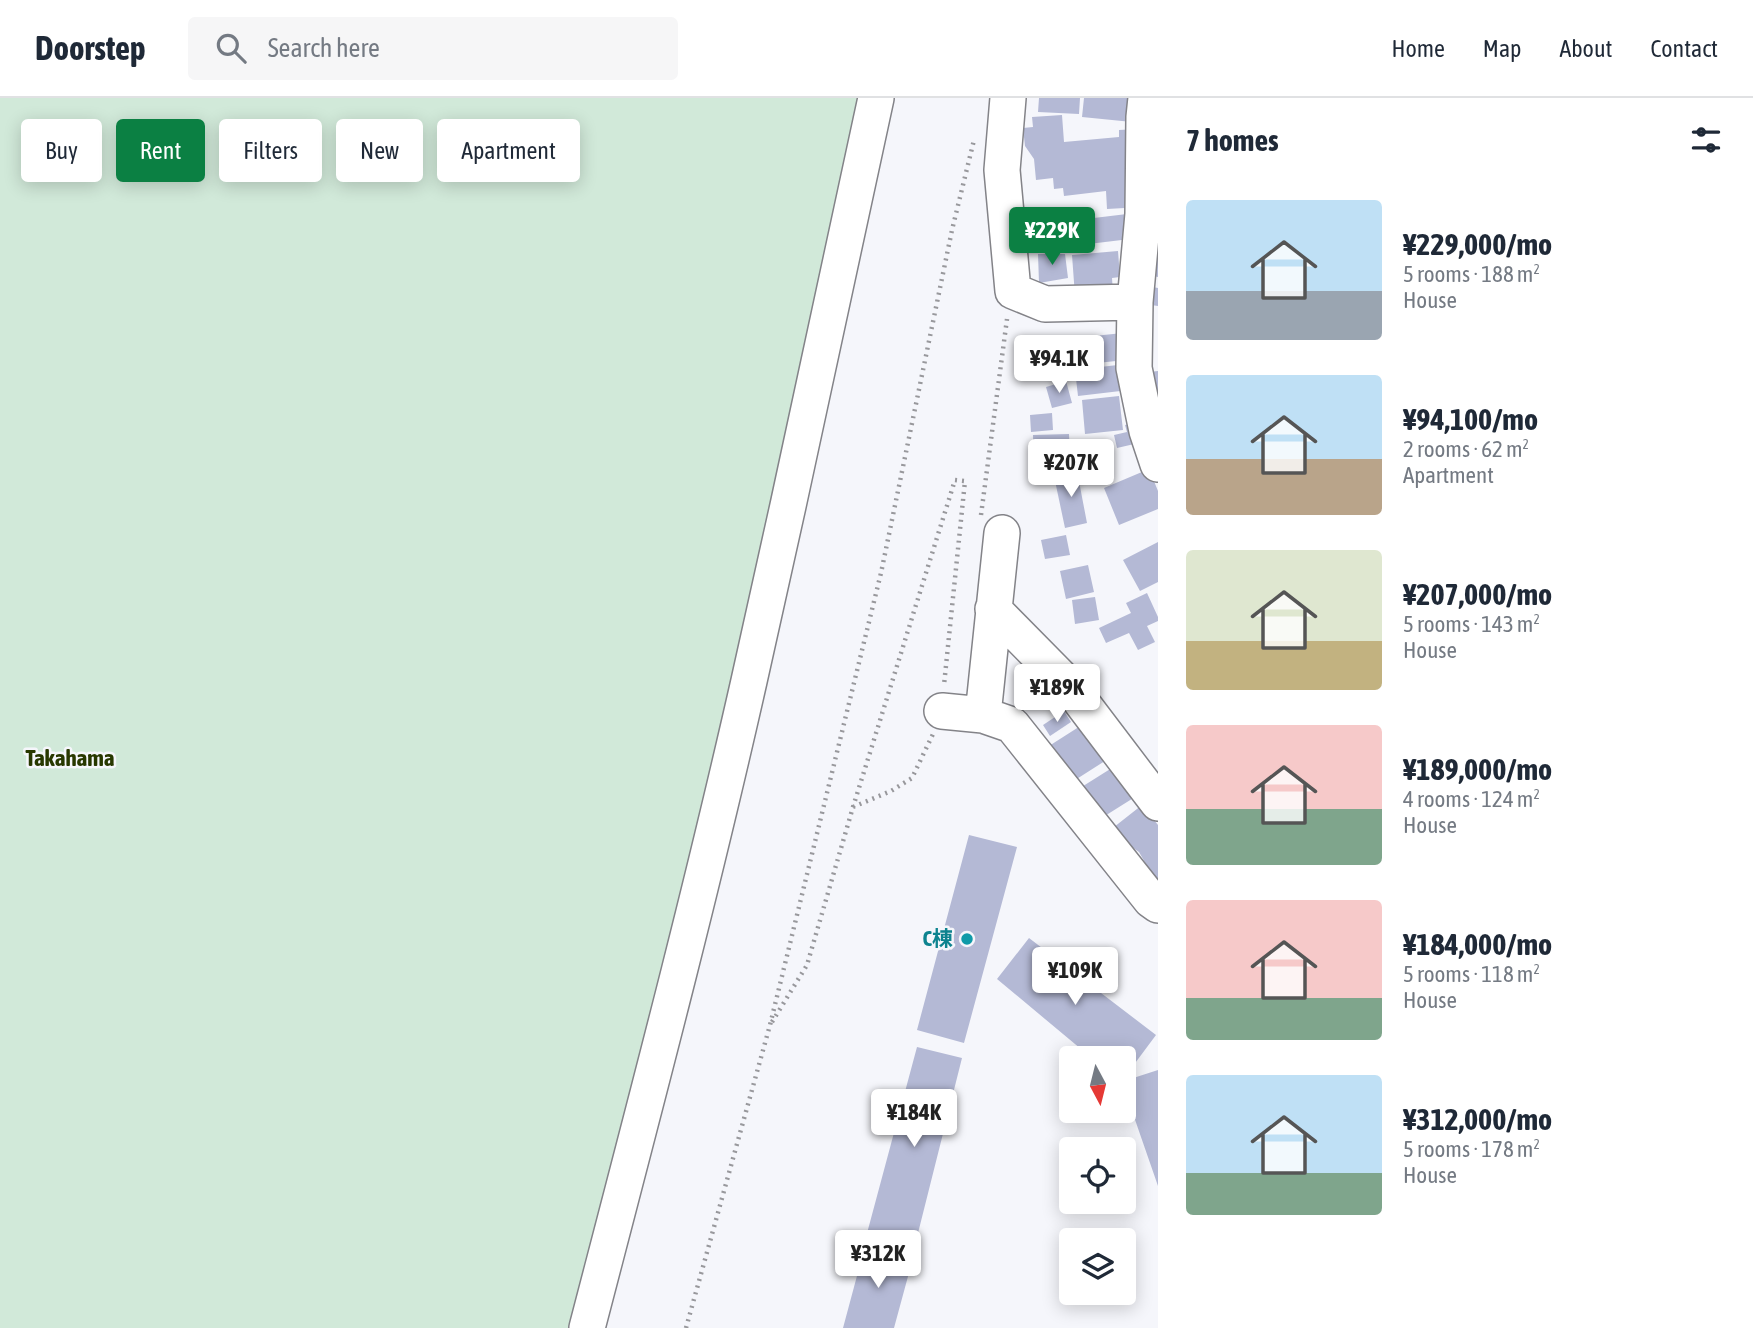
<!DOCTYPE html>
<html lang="en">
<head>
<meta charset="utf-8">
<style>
	body { margin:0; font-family:"Asap Condensed","Noto Sans JP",sans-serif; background:#f6f6f7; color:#1f2937; height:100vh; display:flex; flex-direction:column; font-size:26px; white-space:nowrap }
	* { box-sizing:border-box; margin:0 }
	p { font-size:23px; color:#747a83 }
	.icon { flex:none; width:38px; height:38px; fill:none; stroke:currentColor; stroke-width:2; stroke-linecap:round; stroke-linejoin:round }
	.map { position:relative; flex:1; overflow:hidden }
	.details { display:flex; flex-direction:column; background:#fff; width:595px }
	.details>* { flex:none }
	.top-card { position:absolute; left:21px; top:21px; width:665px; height:63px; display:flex; gap:14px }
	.needle { width:46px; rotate:173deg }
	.buttons { position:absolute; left:1059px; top:948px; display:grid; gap:14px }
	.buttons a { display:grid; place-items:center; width:77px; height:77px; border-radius:7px; background:#fff; box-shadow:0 4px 18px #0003; font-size:35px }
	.price { position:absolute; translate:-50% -60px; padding:0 16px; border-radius:7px; background:#fff; color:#222; font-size:23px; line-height:46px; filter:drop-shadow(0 2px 4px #0008) }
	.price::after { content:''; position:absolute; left:50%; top:42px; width:21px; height:16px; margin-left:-10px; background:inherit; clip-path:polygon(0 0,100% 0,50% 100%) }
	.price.selected { background:#0b8043; color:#fff }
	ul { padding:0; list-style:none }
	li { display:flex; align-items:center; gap:21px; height:175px; padding:0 28px }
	li span { display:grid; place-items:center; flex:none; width:196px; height:140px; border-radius:7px; color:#555 }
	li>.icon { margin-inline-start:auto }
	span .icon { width:84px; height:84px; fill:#fffc; stroke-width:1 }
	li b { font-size:30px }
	h2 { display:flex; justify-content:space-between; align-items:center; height:84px; padding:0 28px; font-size:30px }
	.tag { padding:0 24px; border-radius:7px; background:#fff; box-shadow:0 4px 18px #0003; font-size:24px; line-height:63px }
	.tag.selected { background:#0b8043; color:#fff }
	header { display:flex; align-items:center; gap:42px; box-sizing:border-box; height:98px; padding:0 35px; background:#fff; border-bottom:2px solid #e0e1e3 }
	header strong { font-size:33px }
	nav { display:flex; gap:38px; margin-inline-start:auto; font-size:24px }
	.search { width:490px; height:63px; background:#f6f6f7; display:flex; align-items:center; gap:18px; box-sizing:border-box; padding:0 24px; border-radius:7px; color:#747a83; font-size:26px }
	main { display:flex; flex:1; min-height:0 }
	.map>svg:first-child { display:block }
</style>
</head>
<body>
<header>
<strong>Doorstep</strong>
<div class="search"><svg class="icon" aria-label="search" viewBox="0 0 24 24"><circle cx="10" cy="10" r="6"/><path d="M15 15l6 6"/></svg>Search here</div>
<nav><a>Home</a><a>Map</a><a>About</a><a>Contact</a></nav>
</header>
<main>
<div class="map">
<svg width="1158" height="1230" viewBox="0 0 1158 1230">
	<rect width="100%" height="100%" fill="#f5f6fb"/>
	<path fill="#d1e9d9" d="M0 0H860L709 694 570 1230H0Z"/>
	<path fill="#b4b9d5" d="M1039 0H1080L1079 16 1038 14Z
		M1084 0H1135L1132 24 1082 19Z
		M1062 17 1064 44 1119 39V32L1137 31 1142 109 1107 111 1106 93 1064 98 1063 90 1054 91 1053 80 1036 82 1034 61 1025 48 1023 30 1033 29 1032 19Z
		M1127 116 1130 141 1072 148 1069 123Z
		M1158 140V179L1153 178Z
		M1118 153 1120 179 1112 180 1113 195 1075 198 1072 157Z
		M1038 156H1065L1068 180 1039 185Z
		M1147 188 1158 190V208L1144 206Z
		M1123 235 1126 262 1077 267 1074 240Z
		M1126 266 1129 292 1078 298 1075 272Z
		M1158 273V309L1149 274Z
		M1066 283 1072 305 1052 310 1046 289Z
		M1119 298 1123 332 1085 336 1082 302Z
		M1052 315 1053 332 1031 334 1030 317Z
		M1139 324 1143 344 1117 350 1114 337 1127 334 1125 327Z
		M1069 336 1070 356 1059 357 1060 372 1034 373 1033 337Z
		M1149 371 1158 393V411L1119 427 1104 390Z
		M1077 373 1087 425 1065 430 1054 378Z
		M1066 437 1070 457 1045 461 1041 442Z
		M1158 444V484L1140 493 1123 462Z
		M1088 467 1094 494 1066 501 1060 473Z
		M1147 495 1158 519V523L1147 528 1155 544 1138 552 1129 535 1106 545 1099 530 1131 515 1126 505Z
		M1095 499 1099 522 1075 526 1072 502Z
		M1064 613 1071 624 1050 638 1043 627Z
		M1085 625 1108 661 1072 684 1049 648Z
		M1115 668 1135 699 1100 721 1080 690Z
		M1142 707 1158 727V787L1139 754 1109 733Z
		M969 737 1017 749 964 945 917 932Z
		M1029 840 1156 937 1124 980V961H1093L997 881Z
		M917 949 962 960 914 1151 866 1139Z
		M1158 972V1088L1124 990V983Z
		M865 1148 913 1160 894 1230H843Z"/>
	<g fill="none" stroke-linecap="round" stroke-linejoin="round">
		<g stroke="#838388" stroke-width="38">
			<path id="minor" d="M1008 0 1002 72 1013 193 1045 206 1135 204
				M1146 0 1144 19 1143 116 1135 204 1134 270 1147 333 1158 366
				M993 511 1070 589 1158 705
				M942 613 983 617 1012 627 1151 802 1158 807
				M983 617 1002 435
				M587 1230C643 1015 700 800 749 583 793 389 834 194 876 0"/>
		</g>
		<path stroke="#98989c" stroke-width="4.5" stroke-dasharray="2 5" stroke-linecap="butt" d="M981 417 1007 221
			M853 709 891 693 912 680 933 636
			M772 924 807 867 853 709 955 382 965 383 944 587
			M686 1230 770 927 881 475 952 132 974 42"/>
		<use href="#minor" stroke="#fff" stroke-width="35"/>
	</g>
	<circle fill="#0f9aa8" stroke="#f5f6fb" stroke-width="2.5" cx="967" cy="841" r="7"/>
	<g text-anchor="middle" stroke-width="5" stroke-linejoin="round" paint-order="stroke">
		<g font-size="21" font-weight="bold" fill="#0d838f" stroke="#f5f6fb" text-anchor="end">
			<text x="953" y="848">C棟</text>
		</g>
		<g font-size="23" font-weight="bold" fill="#283800" stroke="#f5f6fb">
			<text x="70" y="668">Takahama</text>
		</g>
	</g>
</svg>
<div class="buttons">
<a><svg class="needle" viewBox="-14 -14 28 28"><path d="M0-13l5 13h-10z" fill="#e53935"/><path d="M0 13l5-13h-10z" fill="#747a83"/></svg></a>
<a><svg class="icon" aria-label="locate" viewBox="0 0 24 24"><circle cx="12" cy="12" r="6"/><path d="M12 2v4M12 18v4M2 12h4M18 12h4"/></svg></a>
<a><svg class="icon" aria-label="layers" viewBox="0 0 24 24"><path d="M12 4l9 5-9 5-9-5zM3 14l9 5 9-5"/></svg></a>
</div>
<b class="price selected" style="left:1052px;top:169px">¥229K</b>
<b class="price" style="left:1059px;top:297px">¥94.1K</b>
<b class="price" style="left:1071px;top:401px">¥207K</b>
<b class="price" style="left:1057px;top:626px">¥189K</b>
<b class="price" style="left:1075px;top:909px">¥109K</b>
<b class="price" style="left:914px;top:1051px">¥184K</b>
<b class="price" style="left:878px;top:1192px">¥312K</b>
<div class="top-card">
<a class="tag">Buy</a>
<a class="tag selected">Rent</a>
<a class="tag">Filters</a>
<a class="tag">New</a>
<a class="tag">Apartment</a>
</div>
</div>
<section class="details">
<h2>7 homes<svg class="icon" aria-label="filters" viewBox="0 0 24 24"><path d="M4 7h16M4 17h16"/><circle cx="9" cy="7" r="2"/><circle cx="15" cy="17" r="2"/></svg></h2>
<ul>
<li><span style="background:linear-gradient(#bfe0f5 65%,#9aa5b1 0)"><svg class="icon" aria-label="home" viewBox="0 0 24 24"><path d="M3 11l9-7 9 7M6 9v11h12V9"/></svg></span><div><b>¥229,000/mo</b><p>5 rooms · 188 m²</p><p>House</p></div></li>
<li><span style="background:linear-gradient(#bfe0f5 60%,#b9a48a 0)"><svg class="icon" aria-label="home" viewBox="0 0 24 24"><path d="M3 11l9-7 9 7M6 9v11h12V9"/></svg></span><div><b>¥94,100/mo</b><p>2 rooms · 62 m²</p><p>Apartment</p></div></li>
<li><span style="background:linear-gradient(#dfe7d0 65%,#c2b280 0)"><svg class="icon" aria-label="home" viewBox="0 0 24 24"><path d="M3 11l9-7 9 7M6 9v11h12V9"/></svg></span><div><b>¥207,000/mo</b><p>5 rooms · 143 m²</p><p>House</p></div></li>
<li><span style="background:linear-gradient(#f6c9c9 60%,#7fa58c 0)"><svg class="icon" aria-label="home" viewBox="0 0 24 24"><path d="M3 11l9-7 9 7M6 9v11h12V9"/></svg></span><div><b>¥189,000/mo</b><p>4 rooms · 124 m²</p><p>House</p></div></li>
<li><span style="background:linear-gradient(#f6c9c9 70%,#7fa58c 0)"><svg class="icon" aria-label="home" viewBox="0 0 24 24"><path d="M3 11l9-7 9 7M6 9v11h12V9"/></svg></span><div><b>¥184,000/mo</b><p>5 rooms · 118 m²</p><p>House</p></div></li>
<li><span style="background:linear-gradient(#bfe0f5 70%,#7fa58c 0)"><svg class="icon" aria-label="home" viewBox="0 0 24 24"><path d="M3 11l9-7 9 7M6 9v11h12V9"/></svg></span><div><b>¥312,000/mo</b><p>5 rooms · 178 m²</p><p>House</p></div></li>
</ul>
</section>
</main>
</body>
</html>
